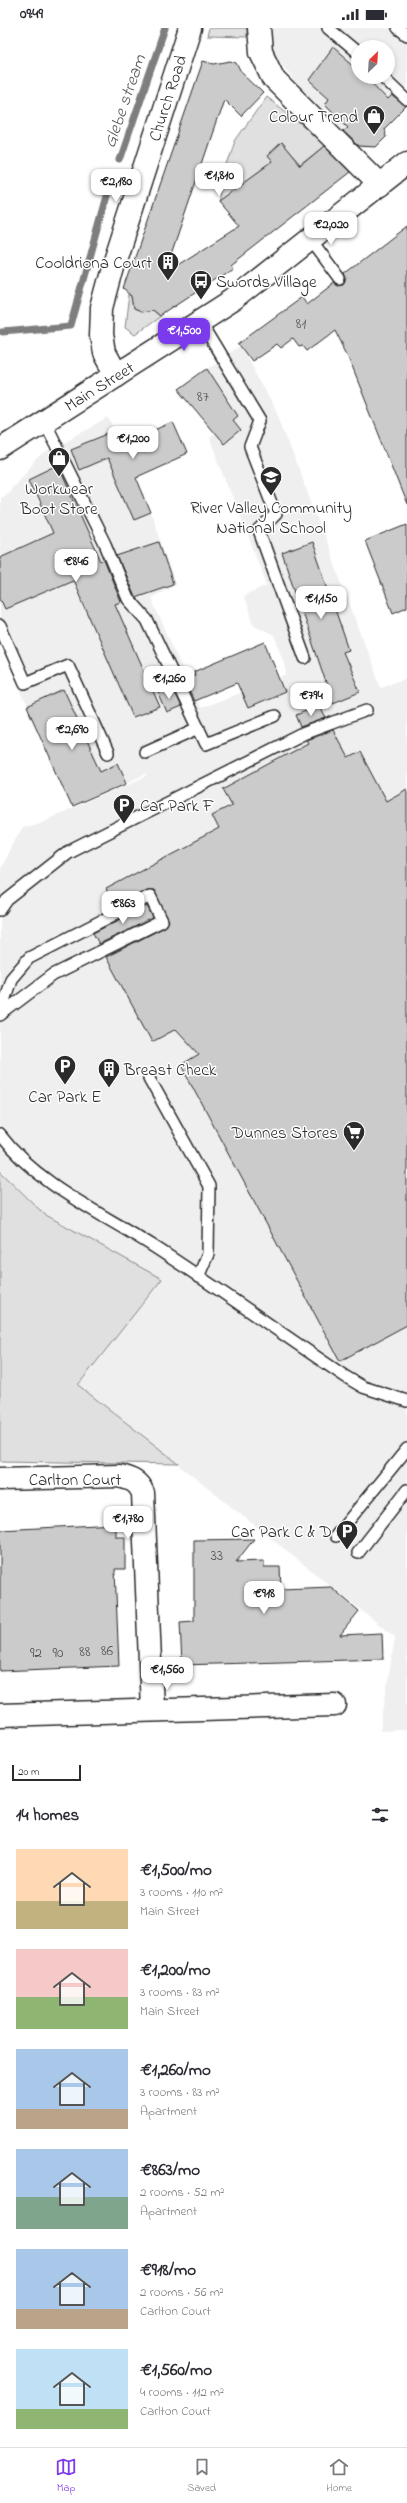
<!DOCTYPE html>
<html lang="en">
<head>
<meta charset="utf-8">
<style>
	body { margin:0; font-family:"Indie Flower",sans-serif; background:#f2f2f3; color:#2b2b33; height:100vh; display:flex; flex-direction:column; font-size:15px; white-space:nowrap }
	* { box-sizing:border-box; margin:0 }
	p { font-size:13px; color:#7c7c81 }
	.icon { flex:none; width:22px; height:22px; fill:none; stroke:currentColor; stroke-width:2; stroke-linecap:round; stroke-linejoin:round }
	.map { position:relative; height:1763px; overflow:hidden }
	.sheet { display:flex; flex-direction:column; background:#fff; flex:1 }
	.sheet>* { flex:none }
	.needle { width:26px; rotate:25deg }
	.controls { position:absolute; left:351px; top:12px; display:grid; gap:8px }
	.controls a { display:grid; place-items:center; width:44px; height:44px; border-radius:50%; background:#fff; box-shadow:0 2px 6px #0003; font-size:20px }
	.scale { position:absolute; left:12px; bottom:10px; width:69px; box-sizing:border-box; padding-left:4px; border:2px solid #2b2b2b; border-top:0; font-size:11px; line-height:14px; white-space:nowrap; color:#2b2b2b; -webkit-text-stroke:3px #fff; paint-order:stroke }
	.price { position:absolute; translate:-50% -34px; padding:0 9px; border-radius:8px; background:#fff; color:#222; font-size:13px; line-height:26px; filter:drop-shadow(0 1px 2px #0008) }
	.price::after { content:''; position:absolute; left:50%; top:24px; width:12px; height:9px; margin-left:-6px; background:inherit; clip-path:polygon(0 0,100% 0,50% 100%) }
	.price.current { background:#7c3aed; color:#fff }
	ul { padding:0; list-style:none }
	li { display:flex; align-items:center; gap:12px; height:100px; padding:0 16px }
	li span { display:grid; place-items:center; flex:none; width:112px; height:80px; border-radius:0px; color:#555 }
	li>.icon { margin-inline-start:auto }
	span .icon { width:48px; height:48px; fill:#fffc; stroke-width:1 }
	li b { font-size:17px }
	h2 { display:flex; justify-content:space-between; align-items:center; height:48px; padding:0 16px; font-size:17px }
	.status { display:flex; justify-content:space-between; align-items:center; height:28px; padding:0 20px; background:#fff; direction:ltr }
	.status svg { height:11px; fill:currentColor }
	.dock { display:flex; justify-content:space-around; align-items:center; height:56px; border-top:1px solid #e1e1e2; background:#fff; font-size:11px; color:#7c7c81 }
	.dock a { display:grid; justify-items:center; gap:2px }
	.dock .current { color:#7c3aed }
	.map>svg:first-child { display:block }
</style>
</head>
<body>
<div class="status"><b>09:49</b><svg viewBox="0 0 49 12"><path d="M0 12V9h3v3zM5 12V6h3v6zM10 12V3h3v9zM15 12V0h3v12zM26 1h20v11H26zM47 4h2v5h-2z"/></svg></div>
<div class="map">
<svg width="407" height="1763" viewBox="0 0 407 1763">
	<rect width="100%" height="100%" fill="#fff"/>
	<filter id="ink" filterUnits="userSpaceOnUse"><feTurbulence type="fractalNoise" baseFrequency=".025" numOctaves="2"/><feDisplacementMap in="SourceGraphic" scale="8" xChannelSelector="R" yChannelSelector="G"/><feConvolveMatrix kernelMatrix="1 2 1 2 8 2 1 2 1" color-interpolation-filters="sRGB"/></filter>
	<g filter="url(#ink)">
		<path fill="#efefef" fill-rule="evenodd" d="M271 0H407V78L384 101 386 109 376 119 362 120 299 59 270 19ZM358 19H388V49H358Z
			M241 318 278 387 381 659 407 650V1702L380 1703 395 1609 78 1357 155 1260 91 1212 44 1186 0 1143V840L22 799 44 793 147 748 146 746 72 779 0 616V469L9 464 10 460 46 424 108 390 116 403 151 485 175 556 151 570 200 680 287 647 285 634 274 607 254 597 243 568 267 557 209 409 238 388 207 340Z"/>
		<path fill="#e0e0e0" stroke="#868686" d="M209 0H247V9L207 8Z
			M266 69 327 116 300 137 281 116 272 134 218 174 224 145 235 113Z
			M129 266 134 270 133 278 136 282 150 280 160 288 135 306 125 299Z
			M0 1143 44 1186 162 1251 78 1357 179 1436 0 1433Z"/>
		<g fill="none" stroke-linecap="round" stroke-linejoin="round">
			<path stroke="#7e7e7e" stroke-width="7" d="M120 132 165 0
				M3 304 71 298 107 168"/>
		</g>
		<path fill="#cbcbcb" stroke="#2b2b2b" d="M333 19 358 41V49H366L388 72 392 68 406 79 384 101 386 109 376 119 359 118 343 103 348 99 325 76 329 70 309 52Z
			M203 33 214 36 231 33 237 35 242 45 263 65 241 88 224 71 165 245 239 198 218 173 272 134 267 128 281 115 300 138 324 118 350 144 231 237 233 240 160 288 153 282 141 284 134 281 132 268 124 261Z
			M407 198V477L347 326 335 302 307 323 303 318 299 319 293 311 281 320 277 316 252 333 239 315 302 269 307 276 334 255 338 258 344 257 347 251 345 246Z
			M207 340 238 388 233 392 241 402 224 416 178 361Z
			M173 394 187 426 136 449 151 485 134 492 107 430 79 442 71 421 116 403 122 417Z
			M58 437 101 533 104 532 121 574 115 576 160 679 133 689 73 552 5 581 0 570V529L53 505 29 451Z
			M407 496V579L393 585 365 513Z
			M159 514 173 556 135 569 117 528Z
			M312 514 349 622 343 624 360 664 333 675 282 525Z
			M265 614 285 664 248 680 237 655 194 673 184 653 195 647 194 644Z
			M171 658 181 679 167 685 158 664Z
			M64 662 101 743 118 735 127 755 72 779 27 679Z
			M319 678 326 690 301 699 296 687Z
			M333 702 348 730 360 724 386 773 407 761V1297L340 1333 181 1037 199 1026 176 1001 152 1014 106 929 165 899 169 893 154 862H147L115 878 106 861 219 801 212 787 232 777 223 761 308 715 306 712Z
			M147 878 153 890 99 916 93 905Z
			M116 1496V1509H125V1541H115L119 1638 0 1643V1502Z
			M254 1511 236 1534 264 1533V1539H280L281 1561 331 1559 359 1583 340 1607 382 1605 383 1631 182 1637 180 1594 194 1593V1512Z"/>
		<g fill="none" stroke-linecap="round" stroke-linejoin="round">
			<g stroke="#2b2b2b" stroke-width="14">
				<path id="service" d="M328 0 358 25
					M398 0 407 7
					M383 49 407 72
					M311 212 340 251
					M200 294 260 393 250 419 276 486 259 503 305 630
					M44 393 105 516 128 571 147 592 206 716 275 688
					M0 598 25 655 68 637 108 725
					M145 724 199 700
					M0 882 7 872 68 824 305 705 367 682
					M0 986 11 951 29 930 150 868 162 893 53 947 0 987
					M149 1050 209 1158 208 1226 198 1249
					M0 1107C39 1158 100 1184 153 1218 218 1260 282 1306 346 1349L363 1359 407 1373
					M336 1508 407 1421
					M358 1525 407 1462"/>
			</g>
			<g stroke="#2b2b2b" stroke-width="25">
				<path id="minor" d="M0 1451 119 1448C131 1451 138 1453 143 1465L152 1681
					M0 1687 335 1677"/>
			</g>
			<g stroke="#2b2b2b" stroke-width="25">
				<path id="tertiary" d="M259 0 261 24 274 51 380 157
					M116 347 104 325 101 307 102 280 115 232 190 0"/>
			</g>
			<g stroke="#2b2b2b" stroke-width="25">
				<path id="secondary" d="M0 421 233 272 407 135"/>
			</g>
			<use href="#service" stroke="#fff" stroke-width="11"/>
			<use href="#minor" stroke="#fff" stroke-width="22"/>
			<use href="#tertiary" stroke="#fff" stroke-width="22"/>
			<use href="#secondary" stroke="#fff" stroke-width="22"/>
		</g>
	</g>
	<defs>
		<g id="shop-pin" transform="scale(1.15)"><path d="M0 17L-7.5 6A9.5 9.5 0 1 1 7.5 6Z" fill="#2b2b2b" stroke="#fff"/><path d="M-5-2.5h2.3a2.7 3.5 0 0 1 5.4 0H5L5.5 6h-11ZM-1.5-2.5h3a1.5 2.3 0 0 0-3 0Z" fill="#fff"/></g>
		<g id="building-pin" transform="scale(1.15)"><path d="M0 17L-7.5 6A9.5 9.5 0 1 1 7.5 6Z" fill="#2b2b2b" stroke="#fff"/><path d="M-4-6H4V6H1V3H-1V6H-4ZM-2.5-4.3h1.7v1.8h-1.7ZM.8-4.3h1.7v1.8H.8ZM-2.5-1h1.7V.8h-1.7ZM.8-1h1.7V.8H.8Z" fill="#fff"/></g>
		<g id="bus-pin" transform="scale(1.15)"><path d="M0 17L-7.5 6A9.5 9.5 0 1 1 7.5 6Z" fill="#2b2b2b" stroke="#fff"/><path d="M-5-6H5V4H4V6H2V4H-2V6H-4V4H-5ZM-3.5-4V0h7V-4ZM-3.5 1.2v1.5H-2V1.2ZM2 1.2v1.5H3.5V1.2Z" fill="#fff"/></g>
		<g id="school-pin" transform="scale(1.15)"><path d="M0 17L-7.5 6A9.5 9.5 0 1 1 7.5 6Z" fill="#2b2b2b" stroke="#fff"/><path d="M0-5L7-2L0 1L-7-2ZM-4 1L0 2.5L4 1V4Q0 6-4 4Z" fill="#fff"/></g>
		<g id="parking-pin" transform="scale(1.15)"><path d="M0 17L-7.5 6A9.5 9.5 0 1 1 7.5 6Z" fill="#2b2b2b" stroke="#fff"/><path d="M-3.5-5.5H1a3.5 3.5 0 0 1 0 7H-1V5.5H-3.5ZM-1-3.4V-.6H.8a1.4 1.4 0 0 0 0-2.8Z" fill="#fff"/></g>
		<g id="supermarket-pin" transform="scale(1.15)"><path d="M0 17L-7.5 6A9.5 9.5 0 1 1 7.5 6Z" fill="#2b2b2b" stroke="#fff"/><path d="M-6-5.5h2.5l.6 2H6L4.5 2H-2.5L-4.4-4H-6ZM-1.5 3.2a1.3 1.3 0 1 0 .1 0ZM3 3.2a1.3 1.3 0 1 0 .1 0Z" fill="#fff"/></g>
	</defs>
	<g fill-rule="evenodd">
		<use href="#shop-pin" x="374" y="88"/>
		<use href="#building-pin" x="168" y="234"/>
		<use href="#bus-pin" x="201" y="253"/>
		<use href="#shop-pin" x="59" y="430"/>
		<use href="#school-pin" x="271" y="449"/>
		<use href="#parking-pin" x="124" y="777"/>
		<use href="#parking-pin" x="65" y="1038"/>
		<use href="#building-pin" x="109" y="1041"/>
		<use href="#supermarket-pin" x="354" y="1104"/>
		<use href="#parking-pin" x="347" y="1503"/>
	</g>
	<g text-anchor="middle" stroke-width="3" stroke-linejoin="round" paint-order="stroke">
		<g font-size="15" fill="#535353">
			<text x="301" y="300">81</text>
			<text x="203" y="373">87</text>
			<text x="217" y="1532">33</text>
			<text x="107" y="1627">86</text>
			<text x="85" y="1628">88</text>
			<text x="36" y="1629">92</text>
			<text x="58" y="1629">90</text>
		</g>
		<g font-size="17" fill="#2b2b2b" stroke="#fff">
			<text transform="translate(167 70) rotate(-72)" y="6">Church Road</text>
			<text transform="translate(99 358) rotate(-32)" y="6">Main Street</text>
			<text x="75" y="1457">Carlton Court</text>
		</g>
		<g font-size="17" fill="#2b2b2b" stroke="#fff" text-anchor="end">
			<text x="358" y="94">Colour Trend</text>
			<text x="152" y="240">Cooldriona Court</text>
			<text x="216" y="259" text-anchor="start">Swords Village</text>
			<text x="59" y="466" text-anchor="middle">Workwear<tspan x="59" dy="20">Boot Store</tspan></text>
			<text x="271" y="485" text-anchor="middle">River Valley Community<tspan x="271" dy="20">National School</tspan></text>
			<text x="140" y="783" text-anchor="start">Car Park F</text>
			<text x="124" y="1047" text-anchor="start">Breast Check</text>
			<text x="65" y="1074" text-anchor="middle">Car Park E</text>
			<text x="338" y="1110">Dunnes Stores</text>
			<text x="332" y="1509">Car Park C &amp; D</text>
		</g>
		<g font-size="18" font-style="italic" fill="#5c5c5c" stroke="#fff">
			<text transform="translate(124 73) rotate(-71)" y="6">Glebe stream</text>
		</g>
	</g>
</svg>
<div class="controls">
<a><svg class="needle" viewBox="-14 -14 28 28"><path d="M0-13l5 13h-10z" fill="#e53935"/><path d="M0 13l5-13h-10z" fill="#7c7c81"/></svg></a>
</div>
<div class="scale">20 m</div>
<b class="price" style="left:219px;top:169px">€1,810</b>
<b class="price" style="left:116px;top:175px">€2,180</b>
<b class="price" style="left:331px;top:218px">€2,020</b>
<b class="price current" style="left:184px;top:324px">€1,500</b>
<b class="price" style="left:133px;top:432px">€1,200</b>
<b class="price" style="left:76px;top:555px">€846</b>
<b class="price" style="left:321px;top:592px">€1,150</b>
<b class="price" style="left:169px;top:672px">€1,260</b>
<b class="price" style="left:311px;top:689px">€794</b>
<b class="price" style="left:72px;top:723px">€2,690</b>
<b class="price" style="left:123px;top:897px">€863</b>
<b class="price" style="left:128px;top:1512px">€1,780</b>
<b class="price" style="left:264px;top:1587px">€918</b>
<b class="price" style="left:167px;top:1663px">€1,560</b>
</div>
<section class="sheet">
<h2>14 homes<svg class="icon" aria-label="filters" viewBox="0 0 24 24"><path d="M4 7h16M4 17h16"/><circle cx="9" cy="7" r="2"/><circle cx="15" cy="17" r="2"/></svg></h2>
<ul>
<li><span style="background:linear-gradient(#ffd9b3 65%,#c2b280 0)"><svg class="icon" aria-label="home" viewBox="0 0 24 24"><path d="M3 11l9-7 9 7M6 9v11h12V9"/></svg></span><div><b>€1,500/mo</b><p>3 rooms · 110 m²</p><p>Main Street</p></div></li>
<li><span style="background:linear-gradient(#f6c9c9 60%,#8fb573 0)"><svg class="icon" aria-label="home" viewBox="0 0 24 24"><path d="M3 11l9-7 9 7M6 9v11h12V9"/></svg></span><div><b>€1,200/mo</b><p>3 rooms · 83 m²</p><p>Main Street</p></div></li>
<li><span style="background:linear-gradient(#a9c7e8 75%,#b9a48a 0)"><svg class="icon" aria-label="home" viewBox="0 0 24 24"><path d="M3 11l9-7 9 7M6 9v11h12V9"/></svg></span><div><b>€1,260/mo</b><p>3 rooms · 83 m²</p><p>Apartment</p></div></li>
<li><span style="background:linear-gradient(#a9c7e8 60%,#7fa58c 0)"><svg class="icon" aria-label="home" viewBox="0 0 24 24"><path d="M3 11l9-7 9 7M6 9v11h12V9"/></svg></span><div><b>€863/mo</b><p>2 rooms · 52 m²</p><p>Apartment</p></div></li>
<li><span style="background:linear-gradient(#a9c7e8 75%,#b9a48a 0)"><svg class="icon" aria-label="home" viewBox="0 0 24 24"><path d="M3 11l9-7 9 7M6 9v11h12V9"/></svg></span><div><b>€918/mo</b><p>2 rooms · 56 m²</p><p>Carlton Court</p></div></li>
<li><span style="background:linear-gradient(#bfe0f5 75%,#8fb573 0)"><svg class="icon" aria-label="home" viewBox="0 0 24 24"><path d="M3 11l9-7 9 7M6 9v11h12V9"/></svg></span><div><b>€1,560/mo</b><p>4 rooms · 112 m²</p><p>Carlton Court</p></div></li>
</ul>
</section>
<nav class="dock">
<a class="current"><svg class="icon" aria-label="map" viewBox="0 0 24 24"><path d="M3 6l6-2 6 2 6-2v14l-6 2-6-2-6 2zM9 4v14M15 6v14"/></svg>Map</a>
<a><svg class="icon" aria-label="saved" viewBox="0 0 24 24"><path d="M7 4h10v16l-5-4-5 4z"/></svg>Saved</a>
<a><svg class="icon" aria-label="home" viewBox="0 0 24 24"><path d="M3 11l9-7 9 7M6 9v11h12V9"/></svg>Home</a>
</nav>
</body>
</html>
